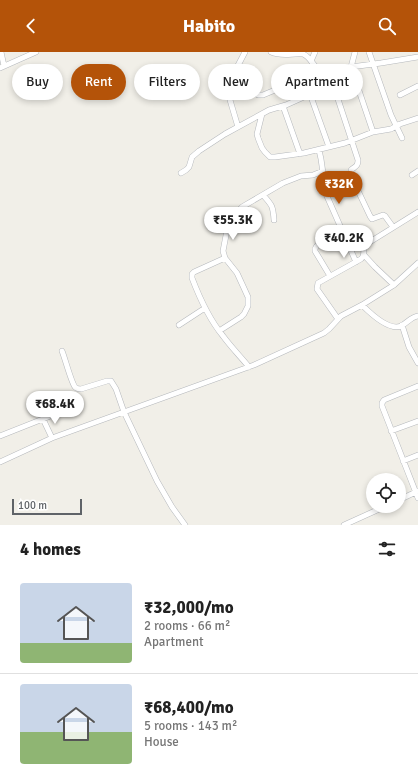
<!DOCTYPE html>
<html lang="en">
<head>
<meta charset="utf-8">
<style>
	body { margin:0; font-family:Signika,sans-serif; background:#f6f6f6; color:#222; height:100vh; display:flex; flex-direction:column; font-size:15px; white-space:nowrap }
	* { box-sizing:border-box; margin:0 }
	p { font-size:13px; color:#767676 }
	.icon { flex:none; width:22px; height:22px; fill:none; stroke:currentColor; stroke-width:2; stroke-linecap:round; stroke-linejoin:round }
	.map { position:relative; height:473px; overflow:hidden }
	.drawer { display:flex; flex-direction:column; background:#fff; flex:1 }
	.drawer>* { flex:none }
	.hud { position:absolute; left:12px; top:12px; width:394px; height:36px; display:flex; gap:8px }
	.tools { position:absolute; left:366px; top:421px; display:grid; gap:8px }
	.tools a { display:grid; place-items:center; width:40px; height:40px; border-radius:50%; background:#fff; box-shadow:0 2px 6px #0003; font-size:20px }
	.scale { position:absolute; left:12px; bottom:10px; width:70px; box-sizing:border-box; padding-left:4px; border:2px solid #5f6368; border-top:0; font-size:11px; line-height:14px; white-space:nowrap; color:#5f6368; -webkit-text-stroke:3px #fff; paint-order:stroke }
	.price { position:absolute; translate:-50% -34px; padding:0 9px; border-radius:14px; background:#fff; color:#222; font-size:13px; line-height:26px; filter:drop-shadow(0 1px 2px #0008) }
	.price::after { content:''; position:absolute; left:50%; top:24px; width:12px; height:9px; margin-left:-6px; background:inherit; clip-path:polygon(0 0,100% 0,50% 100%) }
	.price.current { background:#b45309; color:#fff }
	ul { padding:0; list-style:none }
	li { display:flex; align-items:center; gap:12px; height:100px; padding:0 20px }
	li+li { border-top:1px solid #e0e0e0 }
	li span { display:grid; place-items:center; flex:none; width:112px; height:80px; border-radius:4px; color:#555 }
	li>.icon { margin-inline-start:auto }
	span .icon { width:48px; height:48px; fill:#fffc; stroke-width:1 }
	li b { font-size:17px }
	h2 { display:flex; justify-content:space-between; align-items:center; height:48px; padding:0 20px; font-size:17px }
	.tag { padding:0 14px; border-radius:18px; background:#fff; box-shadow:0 2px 6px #0003; font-size:14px; line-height:36px }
	.tag.current { background:#b45309; color:#fff }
	header { display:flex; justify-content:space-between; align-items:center; height:52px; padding:0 20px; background:#b45309; color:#fff; font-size:18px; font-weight:700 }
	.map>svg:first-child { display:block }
</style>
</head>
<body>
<header><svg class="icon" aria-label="back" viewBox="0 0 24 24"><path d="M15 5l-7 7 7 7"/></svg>Habito<svg class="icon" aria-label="search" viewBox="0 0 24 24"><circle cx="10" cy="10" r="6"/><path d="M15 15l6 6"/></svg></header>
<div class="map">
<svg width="418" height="473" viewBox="0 0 418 473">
	<rect width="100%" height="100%" fill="#f1efe8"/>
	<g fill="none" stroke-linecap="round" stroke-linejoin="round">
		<g stroke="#b5b8bc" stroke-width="6">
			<path id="minor" d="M1 0 4 14
				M271 0C282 5 292 1 303 2 311 5 313 15 321 19L381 11 418 5
				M355 0 351 15 373 80
				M369 0 391 63 402 86
				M311 9 315 0
				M0 16 36 0
				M333 32 358 108C358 114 356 114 351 118V124L370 164 372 167 383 163 385 164 393 175
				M240 38 234 27V21L245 0
				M310 42 329 95
				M400 43 418 34
				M283 54 300 102
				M262 62 257 82 258 86 262 96 265 100 270 105H275L304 101 345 91 373 80 391 77 400 72 418 66
				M238 75 230 48C230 40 241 37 248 36L258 43H263L321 19
				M319 98 321 107 326 142 356 210
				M181 121 186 118 189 115 192 105 199 99 225 82 269 58 286 53 342 28 343 24 342 16
				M412 123 418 119
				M263 143C272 153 273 154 274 168
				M364 203 375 215 394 233
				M225 206 194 220 192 222V226C200 247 209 267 223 284 231 295 241 305 249 315
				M330 224 315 199C315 197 315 196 316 195 318 190 337 183 343 180
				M362 253C370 261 389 279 401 274 407 271 411 265 418 264
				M338 267 317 237 318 231 361 207C366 203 362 199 365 193L418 160
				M179 273 205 256
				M402 273 409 295 418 311
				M219 279 241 265 244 262 248 254V245L243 234 237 221 225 206 223 199 228 173 232 165 242 155 283 131 301 124 313 123 323 119
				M62 299C65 306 71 330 75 335 77 337 78 337 81 337L107 329H111L116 337 124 360 157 429 172 455 185 473
				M418 334 384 348 382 351V354L418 446
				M43 367 52 386
				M391 379 418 369
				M0 384 63 359
				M403 409 418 403
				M0 410 52 386 254 313 324 281 329 277 341 264 362 253 394 233 418 211
				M399 448 418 439
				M344 473 386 454"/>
		</g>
		<use href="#minor" stroke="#fff" stroke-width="5"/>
	</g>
</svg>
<div class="tools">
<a><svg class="icon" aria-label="locate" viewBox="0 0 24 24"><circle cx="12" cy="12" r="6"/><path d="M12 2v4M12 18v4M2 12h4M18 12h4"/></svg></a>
</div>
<div class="scale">100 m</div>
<b class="price current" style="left:339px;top:153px">₹32K</b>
<b class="price" style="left:233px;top:189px">₹55.3K</b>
<b class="price" style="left:344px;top:207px">₹40.2K</b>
<b class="price" style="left:55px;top:373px">₹68.4K</b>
<div class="hud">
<a class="tag">Buy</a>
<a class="tag current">Rent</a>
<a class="tag">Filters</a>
<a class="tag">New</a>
<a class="tag">Apartment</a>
</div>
</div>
<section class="drawer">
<h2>4 homes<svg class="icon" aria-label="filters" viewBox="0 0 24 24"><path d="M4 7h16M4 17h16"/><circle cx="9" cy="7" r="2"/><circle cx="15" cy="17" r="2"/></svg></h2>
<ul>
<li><span style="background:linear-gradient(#c9d6e8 75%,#8fb573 0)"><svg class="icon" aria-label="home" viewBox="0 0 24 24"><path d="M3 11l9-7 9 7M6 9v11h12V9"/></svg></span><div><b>₹32,000/mo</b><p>2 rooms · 66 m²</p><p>Apartment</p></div></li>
<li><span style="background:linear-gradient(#c9d6e8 60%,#8fb573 0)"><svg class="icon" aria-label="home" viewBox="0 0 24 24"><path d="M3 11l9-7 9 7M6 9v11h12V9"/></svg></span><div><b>₹68,400/mo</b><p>5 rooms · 143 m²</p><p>House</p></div></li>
</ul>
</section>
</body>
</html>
